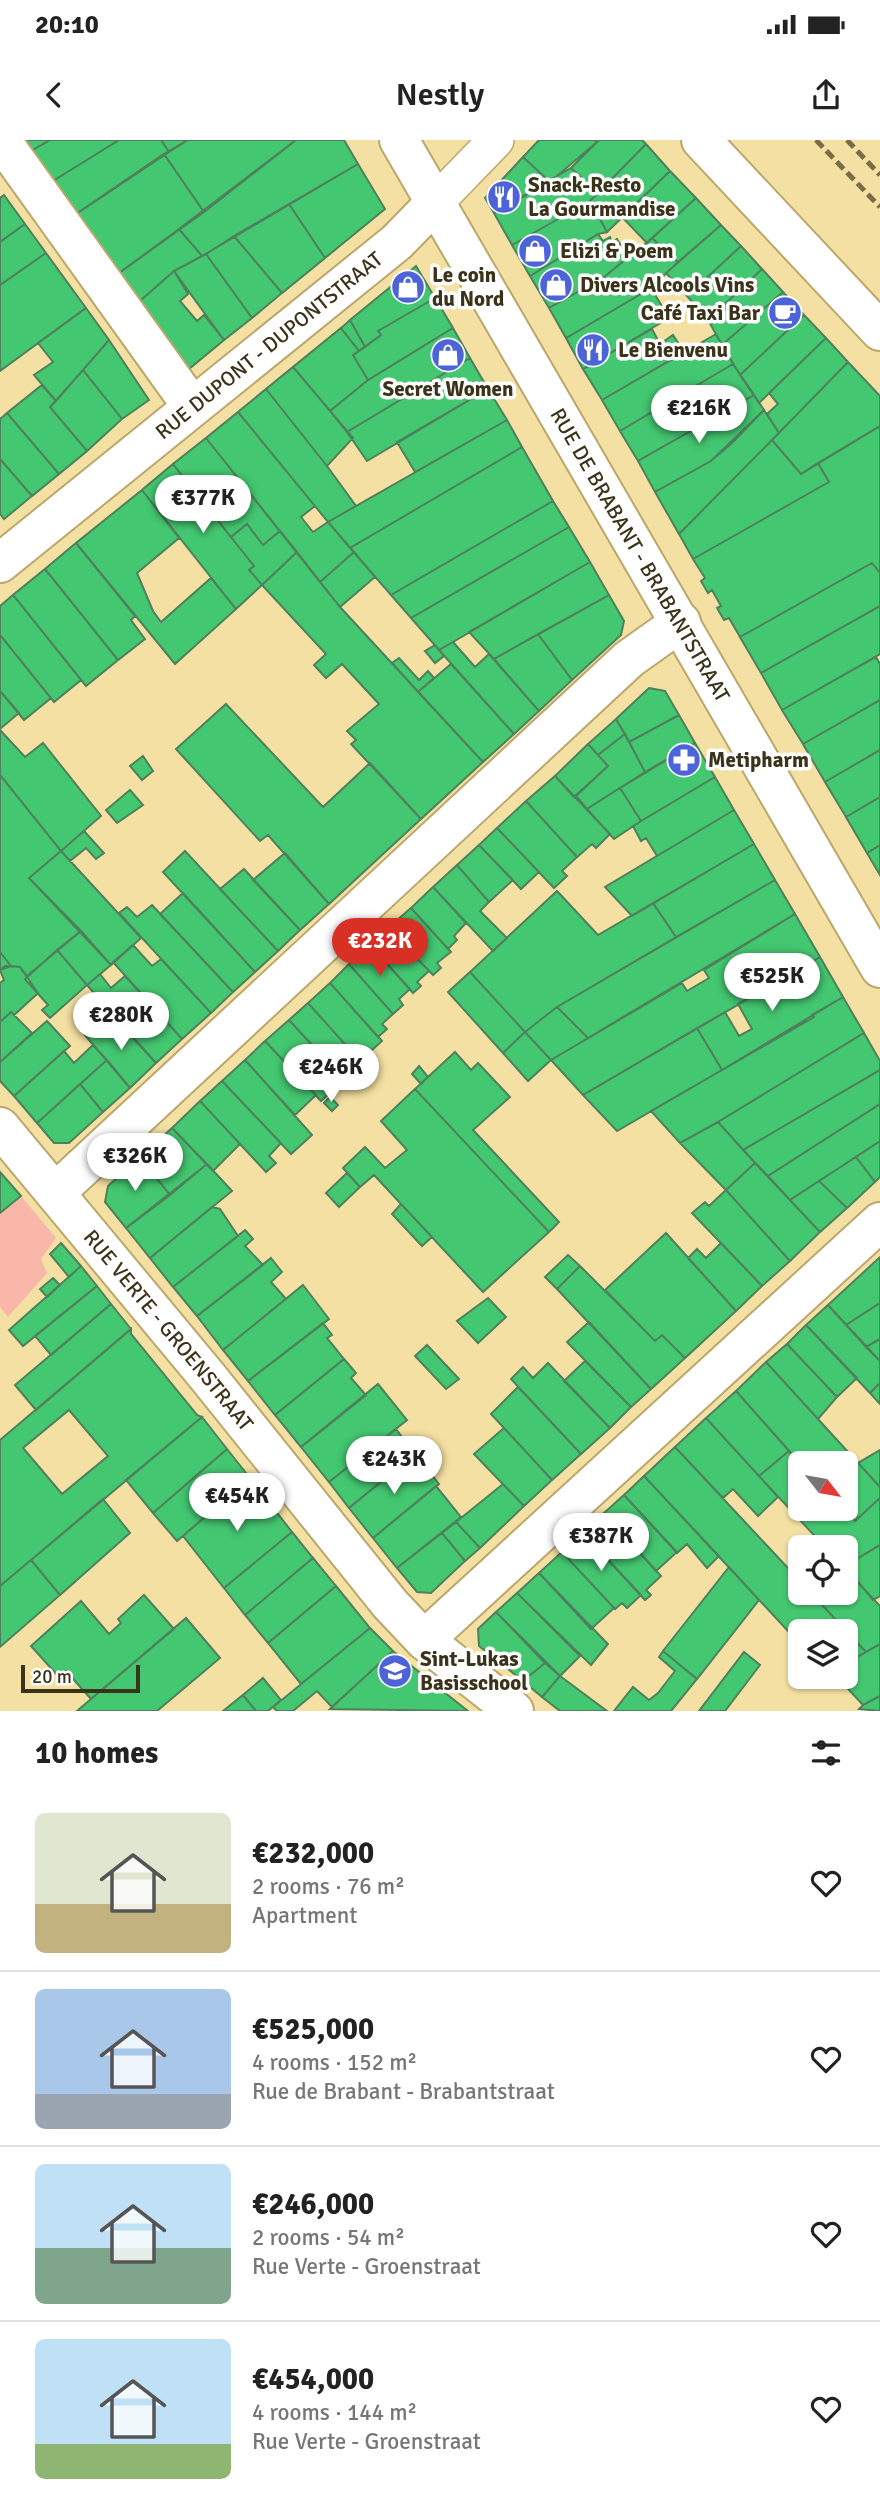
<!DOCTYPE html>
<html lang="en">
<head>
<meta charset="utf-8">
<style>
	body { margin:0; font-family:Signika,sans-serif; background:#f6f6f6; color:#222; height:100vh; display:flex; flex-direction:column; font-size:26px; white-space:nowrap }
	* { box-sizing:border-box; margin:0 }
	p { font-size:23px; color:#767676 }
	.icon { flex:none; width:38px; height:38px; fill:none; stroke:currentColor; stroke-width:2; stroke-linecap:round; stroke-linejoin:round }
	.map { position:relative; height:1571px; overflow:hidden }
	.side { display:flex; flex-direction:column; background:#fff; flex:1 }
	.side>* { flex:none }
	.needle { width:46px; rotate:121deg }
	.tools { position:absolute; left:788px; top:1311px; display:grid; gap:14px }
	.tools a { display:grid; place-items:center; width:70px; height:70px; border-radius:10px; background:#fff; box-shadow:0 2px 5px #0004; font-size:35px }
	.scale { position:absolute; left:21px; bottom:18px; width:119px; box-sizing:border-box; padding-left:7px; border:4px solid #3a3219; border-top:0; font-size:19px; line-height:24px; white-space:nowrap; color:#3a3219; -webkit-text-stroke:5px #fff; paint-order:stroke }
	.price { position:absolute; translate:-50% -60px; padding:0 16px; border-radius:24px; background:#fff; color:#222; font-size:23px; line-height:46px; filter:drop-shadow(0 2px 4px #0008) }
	.price::after { content:''; position:absolute; left:50%; top:42px; width:21px; height:16px; margin-left:-10px; background:inherit; clip-path:polygon(0 0,100% 0,50% 100%) }
	.price.selected { background:#d93025; color:#fff }
	ul { padding:0; list-style:none }
	li { display:flex; align-items:center; gap:21px; height:175px; padding:0 35px }
	li+li { border-top:2px solid #e0e0e0 }
	li span { display:grid; place-items:center; flex:none; width:196px; height:140px; border-radius:10px; color:#555 }
	li>.icon { margin-inline-start:auto }
	span .icon { width:84px; height:84px; fill:#fffc; stroke-width:1 }
	li b { font-size:30px }
	h2 { display:flex; justify-content:space-between; align-items:center; height:84px; padding:0 35px; font-size:30px }
	.status { display:flex; justify-content:space-between; align-items:center; height:49px; padding:0 35px; background:#fff; direction:ltr }
	.status svg { height:19px; fill:currentColor }
	header { display:flex; justify-content:space-between; align-items:center; height:91px; padding:0 35px; background:#fff; font-size:32px; font-weight:600 }
	.map>svg:first-child { display:block }
</style>
</head>
<body>
<div class="status"><b>20:10</b><svg viewBox="0 0 49 12"><path d="M0 12V9h3v3zM5 12V6h3v6zM10 12V3h3v9zM15 12V0h3v12zM26 1h20v11H26zM47 4h2v5h-2z"/></svg></div>
<header><svg class="icon" aria-label="back" viewBox="0 0 24 24"><path d="M15 5l-7 7 7 7"/></svg>Nestly<svg class="icon" aria-label="share" viewBox="0 0 24 24"><path d="M12 15V3M7 8l5-5 5 5M5 13v7h14v-7"/></svg></header>
<div class="map">
<svg width="880" height="1571" viewBox="0 0 880 1571">
	<rect width="100%" height="100%" fill="#f5e0a3"/>
	<path fill="#f9b7aa" d="M21 1056 56 1098 41 1119 47 1133 8 1177 0 1167V1073Z"/>
	<path fill="#44c771" stroke="#4e815b" stroke-width="2" fill-rule="evenodd" d="M23 0H50L31 11Z
		M50 0H119L53 41 31 11Z
		M119 0H161L169 12 76 74 53 41Z
		M161 0H188L169 12Z
		M188 0H296L204 72 164 14Z
		M296 0H344L358 24 202 116 179 89Z
		M539 0H595L597 2 550 42 523 17Z
		M599 0H642L646 4 598 53 571 28Z
		M646 4 670 31 607 92 590 61Z
		M164 14 204 72 119 133 76 74Z
		M523 17 550 42 494 73 485 58Z
		M358 24 385 69 325 118 289 64Z
		M571 28 598 53 590 61 512 105 494 73Z
		M670 31 696 58 647 103 622 77Z
		M4 55 25 84 0 102V58Z
		M696 58 721 85 678 122 652 98Z
		M590 61 607 92 598 94 530 136 512 105Z
		M289 64 325 118 282 153 234 96Z
		M25 84 46 113 0 145V102Z
		M721 85 741 106 687 156 666 133Z
		M179 89 202 116 174 131 140 161 119 133Z
		M598 94 603 101 610 97 612 103 617 99 628 117 603 138 549 168 530 136Z
		M234 96 282 153 252 178 206 114Z
		M652 98 678 122 651 148 566 198 549 168 603 138Z
		M741 106 762 129 708 180 687 156Z
		M46 113 86 168 0 231V145Z
		M206 114 252 178 224 200 174 131Z
		M416 126 435 158 378 191 381 195 365 207 350 180Z
		M762 129 783 152 722 205 708 180Z
		M174 131 188 154 180 161 197 181 204 175 224 200 189 229 140 161Z
		M651 148 669 178 583 229 566 198Z
		M783 152 804 175 740 235 722 205Z
		M435 158 453 188 368 240 353 215 381 195 378 191Z
		M86 168 109 200 56 261 34 235 53 222 38 203Z
		M804 175 826 198 759 263 740 235Z
		M350 180 365 207 359 211 341 188Z
		M341 188 359 211 353 215 368 240 330 271 293 227Z
		M453 188 470 218 347 292 330 271 368 240Z
		M652 189 660 204 673 195 684 212 602 260 583 229Z
		M716 194 733 224 620 291 602 260Z
		M826 198 848 222 779 293 767 274 778 264 769 253Z
		M109 200 149 260 122 279 83 230Z
		M470 218 488 249 367 321 347 292Z
		M848 222 880 256V286L801 334 772 300Z
		M733 224 754 255 638 321 620 291Z
		M293 227 353 298 327 326 266 249Z
		M83 230 122 279 87 311 50 267Z
		M42 245 56 261 50 267 87 311 59 334 7 273Z
		M266 249 327 326 356 366 328 382 238 272Z
		M488 249 507 280 415 332 397 302Z
		M754 255 764 270 731 304 711 321 655 352 638 321Z
		M764 270 779 293 679 394 655 352 711 321Z
		M238 272 315 366 301 377 313 392 328 382 354 412 320 442 206 298Z
		M7 273 59 334 32 356 0 319V279Z
		M507 280 522 307 350 408 328 382Z
		M880 286V433L872 423 740 497 729 478 724 480 717 468 721 466 712 450 708 453 701 441 705 438 693 419 829 342 818 323Z
		M206 298 280 391 263 405 247 384 231 397 173 324Z
		M772 300 801 334 818 323 829 342 693 419 679 394Z
		M522 307 553 361 391 455 350 408Z
		M0 319 32 356 4 379 0 374Z
		M173 324 254 426 249 430 262 445 236 469 142 350Z
		M142 350 179 398 137 433 153 471 161 482 211 438 236 469 175 524 76 403Z
		M553 361 569 387 411 478 391 455Z
		M247 384 263 405 280 391 297 412 262 445 249 430 254 426 231 397Z
		M569 387 590 422 453 502 439 510 411 478Z
		M76 403 135 476 131 480 145 499 118 520 45 429Z
		M297 412 340 467 483 622 421 679 351 604 356 600 347 591 379 564 342 524 326 538 314 525 326 514 262 445Z
		M354 412 375 437 340 467 320 442Z
		M590 422 609 455 494 519 469 492Z
		M872 423 880 433V466L761 533 740 497Z
		M45 429 118 520 86 546 13 455Z
		M13 455 81 540 54 562 0 495V466Z
		M609 455 624 481 621 495 572 540 538 494Z
		M880 466V514L782 570 761 533Z
		M538 494 572 540 539 571 494 519Z
		M0 495 51 558 24 580 0 551Z
		M453 502 475 527 489 514 539 571 514 594 439 510Z
		M435 505 444 516 435 523 425 511Z
		M876 517 880 524V560L803 604 782 570Z
		M399 518 419 540 428 531 434 538 418 552 392 523Z
		M451 524 514 594 483 622 418 552Z
		M649 548 665 551 679 575 629 602 616 579Z
		M0 551 19 573 0 589Z
		M880 560V610L825 642 803 604Z
		M226 564 323 667 370 623 421 679 329 764 268 695 260 701 176 609Z
		M679 575 695 603 645 632 629 602Z
		M616 579 625 594 598 615 588 604Z
		M0 590 25 617 43 603 101 676 61 711 0 635Z
		M625 594 645 632 587 669 576 656 608 626 598 615Z
		M695 603 715 637 641 681 620 648Z
		M588 604 608 626 574 657 555 636Z
		M880 610V657L846 677 825 642Z
		M143 616 153 631 142 640 130 626Z
		M0 635 61 711 29 738 81 791 27 836 20 827 11 826 0 812Z
		M555 636 610 694 596 708 592 704 577 717 526 661Z
		M715 637 734 670 657 716 646 698 641 701 633 686Z
		M620 648 641 681 614 699 587 669Z
		M130 650 143 665 117 683 106 670Z
		M880 657V705L867 713 846 677Z
		M526 661 577 717 562 731 567 736 554 748 497 688Z
		M734 670 754 704 632 776 605 747Z
		M497 688 539 732 521 749 479 705Z
		M84 691 104 713 96 719 86 708 70 721 61 711Z
		M754 704 775 740 676 797 653 763Z
		M479 705 513 740 489 762 457 725Z
		M880 705V735L867 713Z
		M61 711 141 798 111 825 29 738Z
		M185 711 278 811 255 832 163 732Z
		M285 713 329 764 300 790 253 740Z
		M457 725 489 762 480 771 507 798 493 811 433 747Z
		M244 729 300 790 278 811 220 749Z
		M775 740 795 774 588 898 557 867Z
		M433 747 466 783 454 796 457 800 448 809 411 768Z
		M557 751 598 795 653 763 676 797 557 867 525 892 470 832Z
		M183 753 255 832 233 852 160 774Z
		M152 765 233 852 211 873 119 773 127 767 137 777Z
		M411 768 451 812 437 823 441 828 433 835 388 788Z
		M795 774 820 817 583 955 551 920 682 843 687 851 709 838 704 830Z
		M388 788 429 831 417 842 421 846 413 853 370 805Z
		M81 791 111 825 87 845 57 810Z
		M133 805 152 826 161 819 211 873 182 899 113 822Z
		M370 805 410 849 399 859 403 865 393 874 349 824Z
		M57 810 87 845 50 878 42 870 48 865 25 839Z
		M0 812 11 826 0 830Z
		M820 817 843 857 722 930 697 888 725 872 739 896 752 889 738 864Z
		M349 824 393 874 382 884 387 889 378 897 330 843Z
		M5 826 20 827 38 853 14 875 11 872 0 882V843L4 840 0 830Z
		M470 832 525 892 503 913 448 852Z
		M100 834 111 848 125 836 182 899 156 923 87 845Z
		M330 843 382 901 360 921 308 863Z
		M843 857 864 893 718 982 680 1003 651 971 814 877 812 875Z
		M308 863 360 921 341 936 289 880Z
		M557 867 588 898 551 920 525 892Z
		M11 872 32 893 0 922V882Z
		M289 880 344 940 321 961 265 901Z
		M47 881 70 906 14 956 0 941V922Z
		M117 881 156 923 130 948 84 894 98 882 106 891Z
		M697 888 722 930 617 991 583 955Z
		M525 892 551 920 528 941 503 913Z
		M864 893 880 921V930L743 1010 718 982Z
		M265 901 316 955 295 975 245 920Z
		M93 905 107 920 37 983 14 956 64 911 74 923Z
		M455 912 471 930 478 923 510 957 473 990 559 1082 549 1092 415 949Z
		M107 920 130 948 103 972 80 944Z
		M245 920 312 995 291 1014 222 941Z
		M419 926 428 937 421 944 412 934Z
		M880 930V964L768 1036 743 1010Z
		M222 941 281 1003 269 1016 276 1023 266 1032 200 961Z
		M80 944 103 972 69 1003H54L37 983Z
		M415 949 549 1092 483 1152 374 1035 360 1047 343 1028 365 1007 385 1028 407 1010 381 981Z
		M330 957 338 965 332 971 324 963Z
		M200 961 240 1004 213 1031 172 988Z
		M880 964V1001L790 1060 768 1036Z
		M718 982 755 1023 726 1050 680 1003Z
		M172 988 207 1024 170 1055 140 1017Z
		M880 1001V1037L875 1042 856 1017Z
		M140 1017 170 1055 126 1088 105 1062 108 1046Z
		M856 1017 875 1042 847 1068 819 1041Z
		M755 1023 820 1092 790 1121 726 1050Z
		M207 1024 232 1051 150 1118 126 1088Z
		M0 1032 21 1056 0 1073Z
		M347 1033 360 1047 339 1067 326 1053Z
		M819 1041 847 1068 820 1092 790 1060Z
		M726 1050 790 1121 762 1146 692 1073 705 1062 709 1066Z
		M401 1064 432 1097 422 1106 392 1074Z
		M212 1067 220 1069 238 1096 173 1147 150 1118Z
		M245 1090 253 1099 245 1106 263 1125 197 1176 173 1147Z
		M666 1093 736 1171 685 1218 662 1195 655 1201 605 1150Z
		M61 1103 81 1126 69 1137 50 1114Z
		M721 1103 762 1146 736 1171 688 1118 697 1109 706 1118Z
		M568 1115 580 1126 557 1149 545 1137Z
		M880 1117V1163L846 1185 828 1165Z
		M271 1118 282 1132 271 1142 286 1159 223 1210 197 1176Z
		M81 1126 97 1146 23 1206 9 1190Z
		M580 1126 655 1201 662 1195 685 1218 651 1249 557 1149Z
		M53 1138 60 1145 47 1157 40 1149Z
		M303 1145 329 1179 248 1241 223 1210Z
		M97 1146 111 1164 51 1215 35 1196Z
		M488 1158 506 1177 478 1203 457 1181Z
		M880 1163V1199L866 1207 846 1185Z
		M111 1164 131 1189 36 1270 15 1245Z
		M828 1165 880 1221V1243L870 1253 806 1185Z
		M589 1182 651 1249 631 1267 567 1202Z
		M323 1183 332 1195 327 1198 344 1219 275 1275 248 1241Z
		M806 1185 857 1238 837 1257 787 1204Z
		M131 1189V1194L197 1275 202 1277 0 1446V1300ZM69 1270 108 1316 62 1354 23 1308Z
		M880 1199V1221L866 1207Z
		M787 1204 837 1257 818 1279 766 1222Z
		M427 1205 459 1239 446 1249 415 1216Z
		M344 1219 356 1233 351 1238 366 1255 301 1307 275 1275Z
		M585 1221 631 1267 610 1288 564 1241Z
		M766 1222 880 1347V1358L855 1381 843 1368 845 1323H800L736 1251Z
		M548 1223 610 1288 581 1314 511 1239 523 1227 533 1238Z
		M880 1243V1264L870 1253Z
		M378 1244 407 1280 329 1342 301 1307Z
		M518 1247 581 1314 552 1340 491 1274Z
		M736 1251 789 1311 759 1336 706 1278Z
		M202 1277 227 1309 153 1373 126 1340Z
		M706 1278 778 1357 758 1376 733 1349 723 1358 675 1307Z
		M504 1288 552 1340 524 1366 474 1314Z
		M396 1289 415 1314 349 1368 329 1342Z
		M675 1307 800 1441V1452H810L866 1512 845 1524V1491H800V1504L644 1336Z
		M227 1309 250 1338 177 1401 153 1373Z
		M880 1310V1347L858 1323Z
		M789 1311 800 1323V1368H843L855 1381 880 1358V1405L845 1426V1407H825L759 1336Z
		M415 1314 439 1344 373 1398 349 1368Z
		M644 1336 719 1416 707 1428 687 1404 677 1413 624 1355Z
		M250 1338 292 1392 224 1448 183 1396Z
		M503 1344 524 1366 480 1408 456 1382Z
		M436 1346 461 1377 397 1428 373 1398Z
		M624 1355 677 1412 656 1431 604 1373Z
		M103 1359 130 1393 60 1455 31 1420Z
		M604 1373 661 1436 646 1450 651 1455 645 1460 583 1393Z
		M456 1382 480 1408 465 1421 442 1393Z
		M292 1392 313 1418 245 1475 224 1448Z
		M442 1393 465 1421 431 1453 417 1452 397 1428Z
		M583 1393 641 1455 627 1468 622 1463 615 1469 562 1412Z
		M880 1405V1456L873 1460 845 1426Z
		M562 1412 614 1468 591 1489 539 1433Z
		M313 1418 336 1446 268 1503 245 1475Z
		M31 1420 60 1455 0 1507V1446Z
		M800 1424V1441L791 1432Z
		M729 1427 759 1460 697 1539 663 1511Z
		M845 1429 880 1466V1504L866 1512 810 1452H845Z
		M539 1433 608 1504 591 1525 517 1453Z
		M336 1446 370 1488 301 1544 268 1503Z
		M517 1453 580 1516 560 1536 496 1472Z
		M144 1455 174 1489 91 1559 66 1531 59 1537 31 1506 81 1461 109 1494 121 1483 118 1479Z
		M496 1472 545 1523 523 1541 479 1506 478 1489Z
		M186 1478 220 1518 157 1571H77Z
		M370 1488 393 1511 332 1567 317 1551 293 1571H277L273 1567Z
		M880 1504V1556L863 1565 836 1536H845V1524Z
		M393 1511 444 1552 468 1571 330 1569Z
		M663 1511 697 1539 671 1571H614L633 1547 649 1560 658 1553 675 1531 659 1517Z
		M744 1512 760 1525 725 1571H699Z
		M545 1523 560 1536 542 1557 523 1541Z
		M560 1536 607 1571H560L542 1557Z
		M263 1538 281 1560 268 1571H256L243 1555Z
		M243 1555 256 1571H223Z
		M880 1556V1571L859 1569 863 1565Z"/>
	<g fill="none" stroke-linecap="round" stroke-linejoin="round">
		<g stroke="#bba76c" stroke-width="38">
			<path id="pedestrian" d="M436 62 496 0"/>
		</g>
		<g stroke="#bba76c" stroke-width="42">
			<g id="minor">
				<path d="M1 0 191 265"/>
				<path id="s1" d="M399 0 880 828"/>
				<path d="M701 0 880 191"/>
				<path id="s2" d="M0 423 397 102 436 62"/>
				<path id="s3" d="M0 987 207 1236 390 1464 424 1500 514 1571"/>
				<path d="M56 1052 629 519 681 482"/>
				<path d="M424 1500 880 1082"/>
			</g>
		</g>
		<use href="#pedestrian" stroke="#fff" stroke-width="35"/>
		<use href="#minor" stroke="#fff" stroke-width="38"/>
		<path stroke="#796d48" stroke-width="5" stroke-dasharray="10 5" stroke-linecap="butt" d="M816 0 880 67
			M847 0 880 35"/>
	</g>
	<defs>
		<g id="restaurant-disc" transform="scale(1.75)"><circle r="9.5" fill="#4d63d8" stroke="#fff"/><path d="M-5-6h1v4h1v-4h1v4h1v-4h1v5L-1.5 .5V6h-2V.5L-5-1ZM5-6V6H3V1.5H1.5Q1.5-4 5-6Z" fill="#fff"/></g>
		<g id="shop-disc" transform="scale(1.75)"><circle r="9.5" fill="#4d63d8" stroke="#fff"/><path d="M-5-2.5h2.3a2.7 3.5 0 0 1 5.4 0H5L5.5 6h-11ZM-1.5-2.5h3a1.5 2.3 0 0 0-3 0Z" fill="#fff"/></g>
		<g id="cafe-disc" transform="scale(1.75)"><circle r="9.5" fill="#4d63d8" stroke="#fff"/><path d="M-5.5-4.5H6V0H3Q3 3.5 0 3.5H-2.5Q-5.5 3.5-5.5 0ZM3-3.2v2h1.7v-2ZM-6 4.5H4V6H-6Z" fill="#fff"/></g>
		<g id="pharmacy-disc" transform="scale(1.75)"><circle r="9.5" fill="#4d63d8" stroke="#fff"/><path d="M-2-6h4v4h4v4h-4v4h-4v-4h-4v-4h4Z" fill="#fff"/></g>
		<g id="school-disc" transform="scale(1.75)"><circle r="9.5" fill="#4d63d8" stroke="#fff"/><path d="M0-5L7-2L0 1L-7-2ZM-4 1L0 2.5L4 1V4Q0 6-4 4Z" fill="#fff"/></g>
	</defs>
	<g fill-rule="evenodd">
		<use href="#restaurant-disc" x="504" y="57"/>
		<use href="#shop-disc" x="535" y="111"/>
		<use href="#shop-disc" x="556" y="145"/>
		<use href="#shop-disc" x="408" y="147"/>
		<use href="#cafe-disc" x="785" y="173"/>
		<use href="#restaurant-disc" x="593" y="210"/>
		<use href="#shop-disc" x="448" y="215"/>
		<use href="#pharmacy-disc" x="684" y="620"/>
		<use href="#school-disc" x="395" y="1531"/>
	</g>
	<g text-anchor="middle" stroke-width="7" stroke-linejoin="round" paint-order="stroke">
		<g font-size="21" font-weight="bold" fill="#3a3219" stroke="#fff" text-anchor="start">
			<text x="528" y="52">Snack-Resto<tspan x="528" dy="24">La Gourmandise</tspan></text>
			<text x="560" y="118">Elizi &amp; Poem</text>
			<text x="432" y="142">Le coin<tspan x="432" dy="24">du Nord</tspan></text>
			<text x="580" y="152">Divers Alcools Vins</text>
			<text x="760" y="180" text-anchor="end">Café Taxi Bar</text>
			<text x="618" y="217">Le Bienvenu</text>
			<text x="448" y="256" text-anchor="middle">Secret Women</text>
			<text x="708" y="627">Metipharm</text>
			<text x="420" y="1526">Sint-Lukas<tspan x="420" dy="24">Basisschool</tspan></text>
		</g>
		<g font-size="21" fill="#3a3219" stroke="#fff">
			<text dy="7" stroke="none"><textPath href="#s2" startOffset="346">RUE DUPONT - DUPONTSTRAAT</textPath></text>
			<text dy="7" stroke="none"><textPath href="#s1" startOffset="480">RUE DE BRABANT - BRABANTSTRAAT</textPath></text>
			<text dy="7" stroke="none"><textPath href="#s3" startOffset="264">RUE VERTE - GROENSTRAAT</textPath></text>
		</g>
	</g>
</svg>
<div class="tools">
<a><svg class="needle" viewBox="-14 -14 28 28"><path d="M0-13l5 13h-10z" fill="#e53935"/><path d="M0 13l5-13h-10z" fill="#767676"/></svg></a>
<a><svg class="icon" aria-label="locate" viewBox="0 0 24 24"><circle cx="12" cy="12" r="6"/><path d="M12 2v4M12 18v4M2 12h4M18 12h4"/></svg></a>
<a><svg class="icon" aria-label="layers" viewBox="0 0 24 24"><path d="M12 4l9 5-9 5-9-5zM3 14l9 5 9-5"/></svg></a>
</div>
<div class="scale">20 m</div>
<b class="price" style="left:699px;top:305px">€216K</b>
<b class="price" style="left:203px;top:395px">€377K</b>
<b class="price selected" style="left:380px;top:838px">€232K</b>
<b class="price" style="left:772px;top:873px">€525K</b>
<b class="price" style="left:121px;top:912px">€280K</b>
<b class="price" style="left:331px;top:964px">€246K</b>
<b class="price" style="left:135px;top:1053px">€326K</b>
<b class="price" style="left:394px;top:1356px">€243K</b>
<b class="price" style="left:237px;top:1393px">€454K</b>
<b class="price" style="left:601px;top:1433px">€387K</b>
</div>
<section class="side">
<h2>10 homes<svg class="icon" aria-label="filters" viewBox="0 0 24 24"><path d="M4 7h16M4 17h16"/><circle cx="9" cy="7" r="2"/><circle cx="15" cy="17" r="2"/></svg></h2>
<ul>
<li><span style="background:linear-gradient(#dfe7d0 65%,#c2b280 0)"><svg class="icon" aria-label="home" viewBox="0 0 24 24"><path d="M3 11l9-7 9 7M6 9v11h12V9"/></svg></span><div><b>€232,000</b><p>2 rooms · 76 m²</p><p>Apartment</p></div><svg class="icon" aria-label="heart" viewBox="0 0 24 24"><path d="M12 20l-8-8c-3-5 5-10 8-4 3-6 11-1 8 4z"/></svg></li>
<li><span style="background:linear-gradient(#a9c7e8 75%,#9aa5b1 0)"><svg class="icon" aria-label="home" viewBox="0 0 24 24"><path d="M3 11l9-7 9 7M6 9v11h12V9"/></svg></span><div><b>€525,000</b><p>4 rooms · 152 m²</p><p>Rue de Brabant - Brabantstraat</p></div><svg class="icon" aria-label="heart" viewBox="0 0 24 24"><path d="M12 20l-8-8c-3-5 5-10 8-4 3-6 11-1 8 4z"/></svg></li>
<li><span style="background:linear-gradient(#bfe0f5 60%,#7fa58c 0)"><svg class="icon" aria-label="home" viewBox="0 0 24 24"><path d="M3 11l9-7 9 7M6 9v11h12V9"/></svg></span><div><b>€246,000</b><p>2 rooms · 54 m²</p><p>Rue Verte - Groenstraat</p></div><svg class="icon" aria-label="heart" viewBox="0 0 24 24"><path d="M12 20l-8-8c-3-5 5-10 8-4 3-6 11-1 8 4z"/></svg></li>
<li><span style="background:linear-gradient(#bfe0f5 75%,#8fb573 0)"><svg class="icon" aria-label="home" viewBox="0 0 24 24"><path d="M3 11l9-7 9 7M6 9v11h12V9"/></svg></span><div><b>€454,000</b><p>4 rooms · 144 m²</p><p>Rue Verte - Groenstraat</p></div><svg class="icon" aria-label="heart" viewBox="0 0 24 24"><path d="M12 20l-8-8c-3-5 5-10 8-4 3-6 11-1 8 4z"/></svg></li>
</ul>
</section>
</body>
</html>
